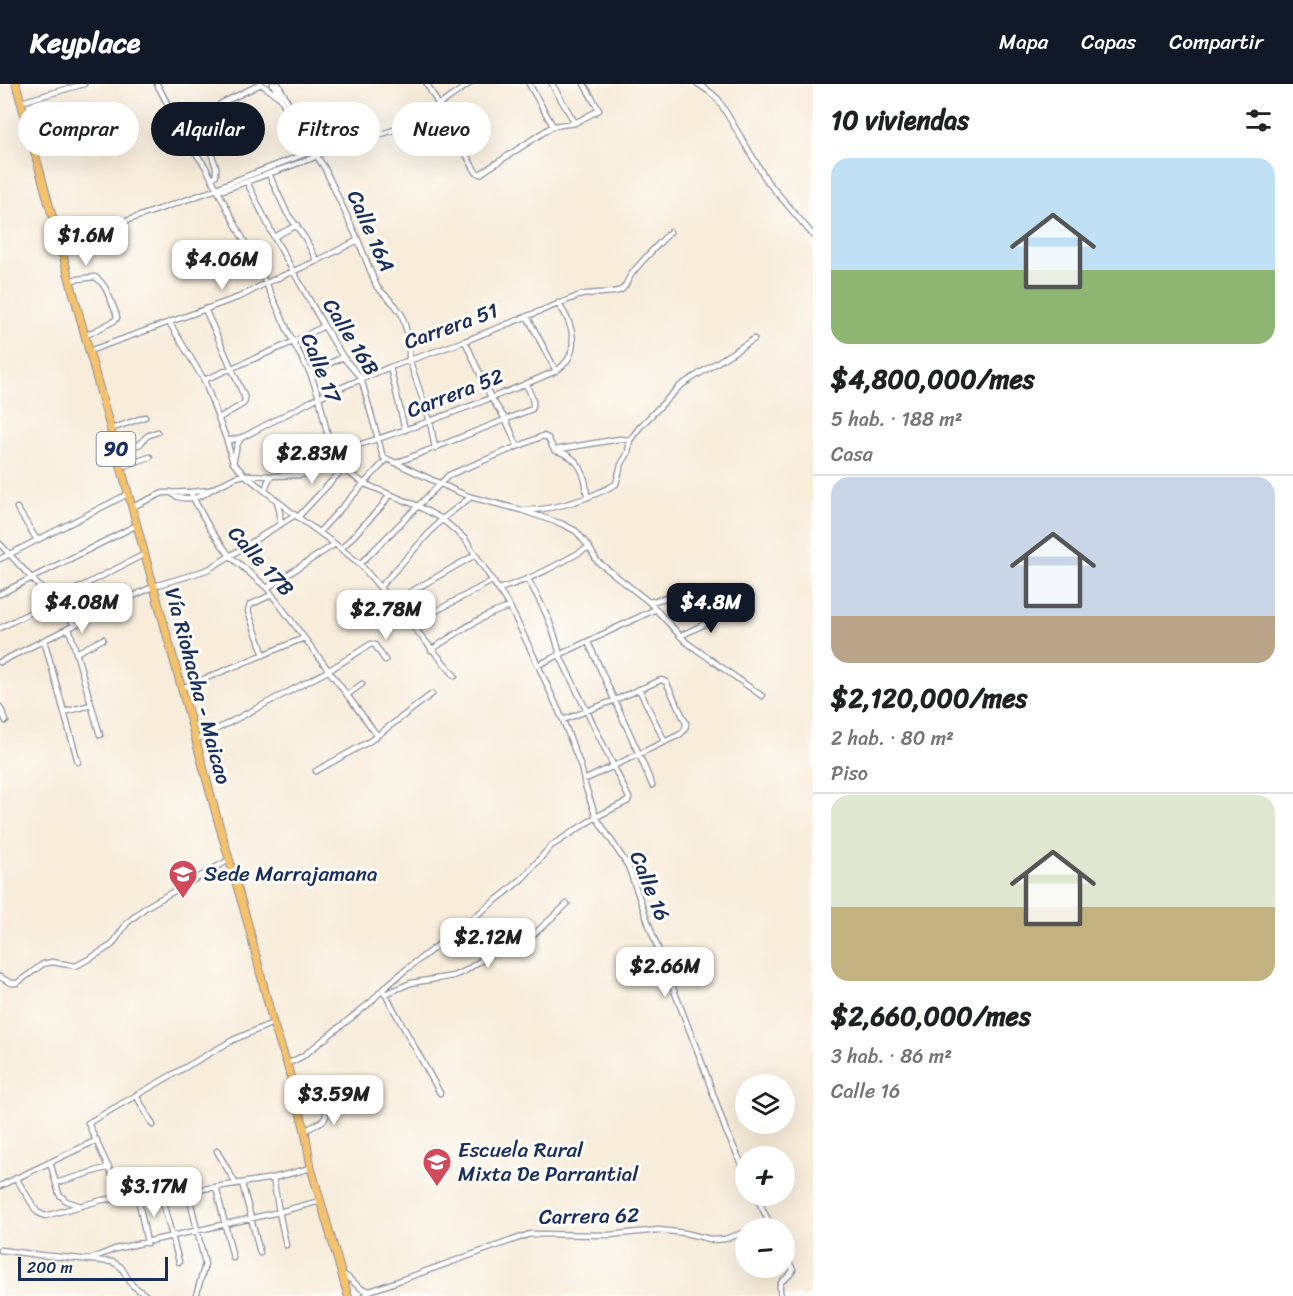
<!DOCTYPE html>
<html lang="es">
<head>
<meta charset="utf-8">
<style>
	body { margin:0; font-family:Sriracha,sans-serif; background:#f6f6f6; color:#202124; height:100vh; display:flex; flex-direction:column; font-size:22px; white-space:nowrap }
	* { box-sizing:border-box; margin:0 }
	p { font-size:20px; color:#757577 }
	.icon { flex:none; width:33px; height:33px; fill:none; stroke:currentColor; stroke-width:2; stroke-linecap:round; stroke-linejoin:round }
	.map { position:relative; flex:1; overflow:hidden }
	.panel { display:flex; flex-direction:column; background:#fff; width:480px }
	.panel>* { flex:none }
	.banner { position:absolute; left:18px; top:18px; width:570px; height:54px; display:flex; gap:12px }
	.controls { position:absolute; left:735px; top:990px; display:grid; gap:12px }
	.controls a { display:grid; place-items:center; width:60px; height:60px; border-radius:50%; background:#fff; box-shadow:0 6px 24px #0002; font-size:30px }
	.scale { position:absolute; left:18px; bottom:15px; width:150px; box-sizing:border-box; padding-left:6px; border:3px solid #1b2f5e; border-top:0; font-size:16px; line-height:21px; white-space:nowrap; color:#1b2f5e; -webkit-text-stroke:4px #fdfcf7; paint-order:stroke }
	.price { position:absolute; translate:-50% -51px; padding:0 14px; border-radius:12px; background:#fff; color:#222; font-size:20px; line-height:39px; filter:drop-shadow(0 2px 3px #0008) }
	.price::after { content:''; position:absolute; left:50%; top:36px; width:18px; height:14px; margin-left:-9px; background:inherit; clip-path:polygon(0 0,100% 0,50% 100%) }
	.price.active { background:#111827; color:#fff }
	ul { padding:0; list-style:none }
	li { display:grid; align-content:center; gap:12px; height:318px; padding:0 18px }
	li+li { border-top:2px solid #e0e0e0 }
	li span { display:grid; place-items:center; height:186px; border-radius:18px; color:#555 }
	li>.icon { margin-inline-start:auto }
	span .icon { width:108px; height:108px; fill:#fffc; stroke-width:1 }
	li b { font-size:26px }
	h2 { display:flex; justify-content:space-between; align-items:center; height:72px; padding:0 18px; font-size:26px }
	.chip { padding:0 21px; border-radius:27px; background:#fff; box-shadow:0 6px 24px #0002; font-size:21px; line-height:54px }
	.chip.active { background:#111827; color:#fff }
	header { display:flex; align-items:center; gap:36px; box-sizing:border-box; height:84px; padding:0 30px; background:#111827; color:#fff }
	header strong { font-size:28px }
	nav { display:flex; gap:33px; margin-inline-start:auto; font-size:21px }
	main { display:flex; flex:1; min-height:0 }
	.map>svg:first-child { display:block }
</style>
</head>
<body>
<header>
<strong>Keyplace</strong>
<nav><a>Mapa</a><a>Capas</a><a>Compartir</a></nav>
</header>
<main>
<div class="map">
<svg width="813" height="1212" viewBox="0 0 813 1212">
	<rect width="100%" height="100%" fill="#fdfcf7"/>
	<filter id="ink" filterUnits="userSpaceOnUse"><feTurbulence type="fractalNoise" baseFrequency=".0167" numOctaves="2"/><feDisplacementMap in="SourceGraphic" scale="12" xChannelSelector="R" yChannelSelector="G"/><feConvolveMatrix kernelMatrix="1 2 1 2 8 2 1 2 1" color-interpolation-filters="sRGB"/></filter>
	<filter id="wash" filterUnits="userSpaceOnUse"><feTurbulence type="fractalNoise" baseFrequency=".008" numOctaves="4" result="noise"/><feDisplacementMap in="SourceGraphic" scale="24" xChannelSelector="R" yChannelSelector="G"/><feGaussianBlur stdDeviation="1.35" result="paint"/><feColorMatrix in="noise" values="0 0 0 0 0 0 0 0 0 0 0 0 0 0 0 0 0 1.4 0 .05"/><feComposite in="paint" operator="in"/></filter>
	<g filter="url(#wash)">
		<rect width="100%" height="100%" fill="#f8ecda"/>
	</g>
	<g filter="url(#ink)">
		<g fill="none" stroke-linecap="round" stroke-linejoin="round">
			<g stroke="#8a8e9c" stroke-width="7">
				<path id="minor" d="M157 0 187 57 205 82 266 199 293 258 310 289 319 313 328 353 337 381 365 400 418 422 442 435 465 455 510 523 538 581 563 636 581 683 585 701 596 733 628 782 652 849 704 984 726 1047 746 1089
					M273 0 307 64V68
					M278 0 315 67 316 71
					M427 0 473 83 476 88 480 90 553 42 575 39 599 26 584 0
					M529 0 553 42
					M552 0 575 39
					M698 0 710 8 718 15 767 97 813 151
					M21 18 84 0
					M220 20 261 0 279 13
					M202 43 216 83V91L212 95
					M307 68 316 71 324 83 358 156 374 196 377 203 395 221 402 231 409 255V275L430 337 435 364
					M269 90 287 129 305 154 317 177
					M247 98 274 153 324 242 343 273 361 294 383 373 456 407 471 413 521 426 562 440 576 447 589 463 597 477 649 518 686 558 762 612
					M217 105 223 106 313 74 316 71 391 47 439 21 469 0
					M274 153 297 141
					M60 160 217 105 221 102 305 70 307 68
					M70 196 95 193C106 199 111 218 116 229L117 234 114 237 85 252
					M205 225 244 312 245 317 243 320 219 334
					M527 232 556 287
					M169 238 204 296 227 357 231 372 233 379 245 391 295 431 335 460 360 480 455 592
					M465 257 491 314 506 336 517 361
					M89 267 242 212 266 199 317 177 358 156
					M390 283 405 346
					M310 289 343 273
					M204 296 293 258 324 242
					M111 345 145 333
					M227 357 243 353 319 313 390 283 465 257 578 212C591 207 609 211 621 206 627 202 627 196 631 191 640 178 659 160 670 148
					M320 360 321 386
					M557 367C580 373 586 390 587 413
					M117 368 140 360 147 352 157 348
					M333 369C409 346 483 319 556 287 582 270 574 241 558 219
					M233 379 237 361 242 353
					M396 379 532 325C536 318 529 307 526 300
					M121 383 150 373
					M294 391 309 371 328 353
					M265 406 268 397 272 392
					M171 408C179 418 201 415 210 406
					M190 408 210 445 230 472 267 504 377 651
					M277 417 280 429V441
					M132 423 163 409 190 408 210 406 236 393 245 391 272 392 301 391 337 381
					M17 424 37 456
					M526 426C556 426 591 414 616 400L621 381 628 369 630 356 640 343 680 302 754 255
					M298 433 343 385
					M319 448 387 375
					M0 460 75 541
					M341 465 382 422 389 411
					M0 475 128 410
					M360 480 449 391 543 352 548 354 554 366 619 355 630 356
					M380 503 442 435 471 413
					M267 504 335 460
					M498 505C531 496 559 480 589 463
					M0 510 137 441
					M393 518 475 471
					M649 518 683 510
					M410 541 492 497
					M0 544 145 470
					M69 544 100 651
					M680 552 732 527
					M44 556 78 678
					M588 558 639 670 652 701
					M431 566C456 550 481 531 510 523
					M76 569 103 555
					M264 571 248 527 250 521 271 511
					M0 578 154 502 185 493 209 485 295 431
					M538 581 656 525
					M182 604 304 554
					M639 605 665 658
					M347 611 362 600
					M0 623 6 637
					M64 628 91 621
					M563 636 615 616 661 596 666 598 686 639C686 645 684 648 679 651L584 696
					M196 656 328 587 371 560 375 561 385 576
					M316 687 370 657 432 610
					M0 893 11 899H17L43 880 52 878 76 882 94 872 112 861 127 839 146 823 229 776
					M384 908 440 1009
					M385 910 411 899 453 892 465 887 492 869 524 857 532 852 567 820
					M287 980 303 972 371 918 382 906 403 888 504 810 523 794 551 762 596 733 628 717 629 714 560 572C554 542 542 521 528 495
					M136 1011 153 1041
					M305 1047 324 1036 326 1032 324 1015
					M217 1067 236 1100
					M50 1078 59 1110 66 1117 81 1122
					M16 1094 37 1128 45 1132 102 1116 161 1111 216 1103 273 1094 311 1084
					M273 1094 279 1128 286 1161
					M56 1099 109 1083
					M242 1099 260 1169
					M0 1102 97 1056
					M216 1103 233 1174
					M188 1107 205 1180 196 1212
					M161 1111 179 1178
					M756 1112 772 1144
					M122 1113 88 1039 233 956 273 939
					M138 1113 147 1159
					M755 1144 770 1139
					M0 1166 40 1171 113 1178 121 1183 132 1201 147 1212
					M88 1176 115 1165 279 1128 320 1117
					M342 1189 362 1205 370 1207
					M364 1212 370 1207 530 1150 609 1151 659 1146 685 1149 714 1156 725 1155 746 1148
					M781 1212C776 1192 787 1199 793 1186L784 1168"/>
			</g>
			<g stroke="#8a8e9c" stroke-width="9">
				<path id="trunk" d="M16 0 216 730 248 840 273 939 287 980 305 1047 311 1084 348 1212"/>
			</g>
			<use href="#minor" stroke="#fff" stroke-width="4.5"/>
			<use href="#trunk" stroke="#f5c16b" stroke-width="7"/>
		</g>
	</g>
	<defs>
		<g id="school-pin" transform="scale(1.5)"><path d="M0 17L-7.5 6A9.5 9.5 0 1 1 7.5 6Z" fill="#d1495b" stroke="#fdfcf7"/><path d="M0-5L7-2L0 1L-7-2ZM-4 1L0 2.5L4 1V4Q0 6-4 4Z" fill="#fff"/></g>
	</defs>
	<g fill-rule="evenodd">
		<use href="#school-pin" x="183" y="790"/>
		<use href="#school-pin" x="437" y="1078"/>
	</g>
	<g text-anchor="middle" stroke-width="6" stroke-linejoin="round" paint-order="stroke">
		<rect fill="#fdfcf7" stroke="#5f6c8c" stroke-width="1.5" x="96.5" y="348" width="39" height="34" rx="4.5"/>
		<g font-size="20" font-weight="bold" fill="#1b2f5e">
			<text x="116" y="372">90</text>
		</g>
		<g font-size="21" fill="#1b2f5e" stroke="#fdfcf7">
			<text transform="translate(371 147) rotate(66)" y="7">Calle 16A</text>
			<text transform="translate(451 242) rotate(-20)" y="7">Carrera 51</text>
			<text transform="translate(351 253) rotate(58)" y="7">Calle 16B</text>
			<text transform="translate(321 284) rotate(68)" y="7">Calle 17</text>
			<text transform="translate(455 309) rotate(-21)" y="7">Carrera 52</text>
			<text transform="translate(261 477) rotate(48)" y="7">Calle 17B</text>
			<text transform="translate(198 602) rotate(75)" y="7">Vía Riohacha - Maicao</text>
			<text transform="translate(650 802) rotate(68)" y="7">Calle 16</text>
			<text transform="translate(589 1132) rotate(-1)" y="7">Carrera 62</text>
		</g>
		<g font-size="21" fill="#1b2f5e" stroke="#fdfcf7" text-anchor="start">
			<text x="204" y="797">Sede Marrajamana</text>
			<text x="458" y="1073">Escuela Rural<tspan x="458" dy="24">Mixta De Parrantial</tspan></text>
		</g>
	</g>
</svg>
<div class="controls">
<a><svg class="icon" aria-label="layers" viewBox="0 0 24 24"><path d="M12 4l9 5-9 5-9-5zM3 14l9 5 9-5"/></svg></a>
<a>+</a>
<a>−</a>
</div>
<div class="scale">200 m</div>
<b class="price" style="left:86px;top:183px">$1.6M</b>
<b class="price" style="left:222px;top:207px">$4.06M</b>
<b class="price" style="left:312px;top:401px">$2.83M</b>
<b class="price" style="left:82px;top:550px">$4.08M</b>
<b class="price active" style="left:711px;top:550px">$4.8M</b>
<b class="price" style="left:386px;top:557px">$2.78M</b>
<b class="price" style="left:488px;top:885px">$2.12M</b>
<b class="price" style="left:665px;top:914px">$2.66M</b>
<b class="price" style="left:334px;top:1042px">$3.59M</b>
<b class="price" style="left:154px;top:1134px">$3.17M</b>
<div class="banner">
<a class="chip">Comprar</a>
<a class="chip active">Alquilar</a>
<a class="chip">Filtros</a>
<a class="chip">Nuevo</a>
</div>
</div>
<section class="panel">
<h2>10 viviendas<svg class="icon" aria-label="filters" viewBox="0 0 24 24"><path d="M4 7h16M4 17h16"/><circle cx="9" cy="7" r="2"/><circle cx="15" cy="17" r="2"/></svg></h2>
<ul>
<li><span style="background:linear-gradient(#bfe0f5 60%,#8fb573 0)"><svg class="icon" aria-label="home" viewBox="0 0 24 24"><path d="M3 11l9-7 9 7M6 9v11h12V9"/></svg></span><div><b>$4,800,000/mes</b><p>5 hab. · 188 m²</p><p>Casa</p></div></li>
<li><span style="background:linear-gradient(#c9d6e8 75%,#b9a48a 0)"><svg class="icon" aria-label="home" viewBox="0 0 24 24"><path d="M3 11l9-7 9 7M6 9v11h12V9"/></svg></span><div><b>$2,120,000/mes</b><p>2 hab. · 80 m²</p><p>Piso</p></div></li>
<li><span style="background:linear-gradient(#dfe7d0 60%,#c2b280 0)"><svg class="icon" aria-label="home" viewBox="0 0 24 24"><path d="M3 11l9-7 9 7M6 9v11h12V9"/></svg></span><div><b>$2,660,000/mes</b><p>3 hab. · 86 m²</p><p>Calle 16</p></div></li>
</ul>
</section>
</main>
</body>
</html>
